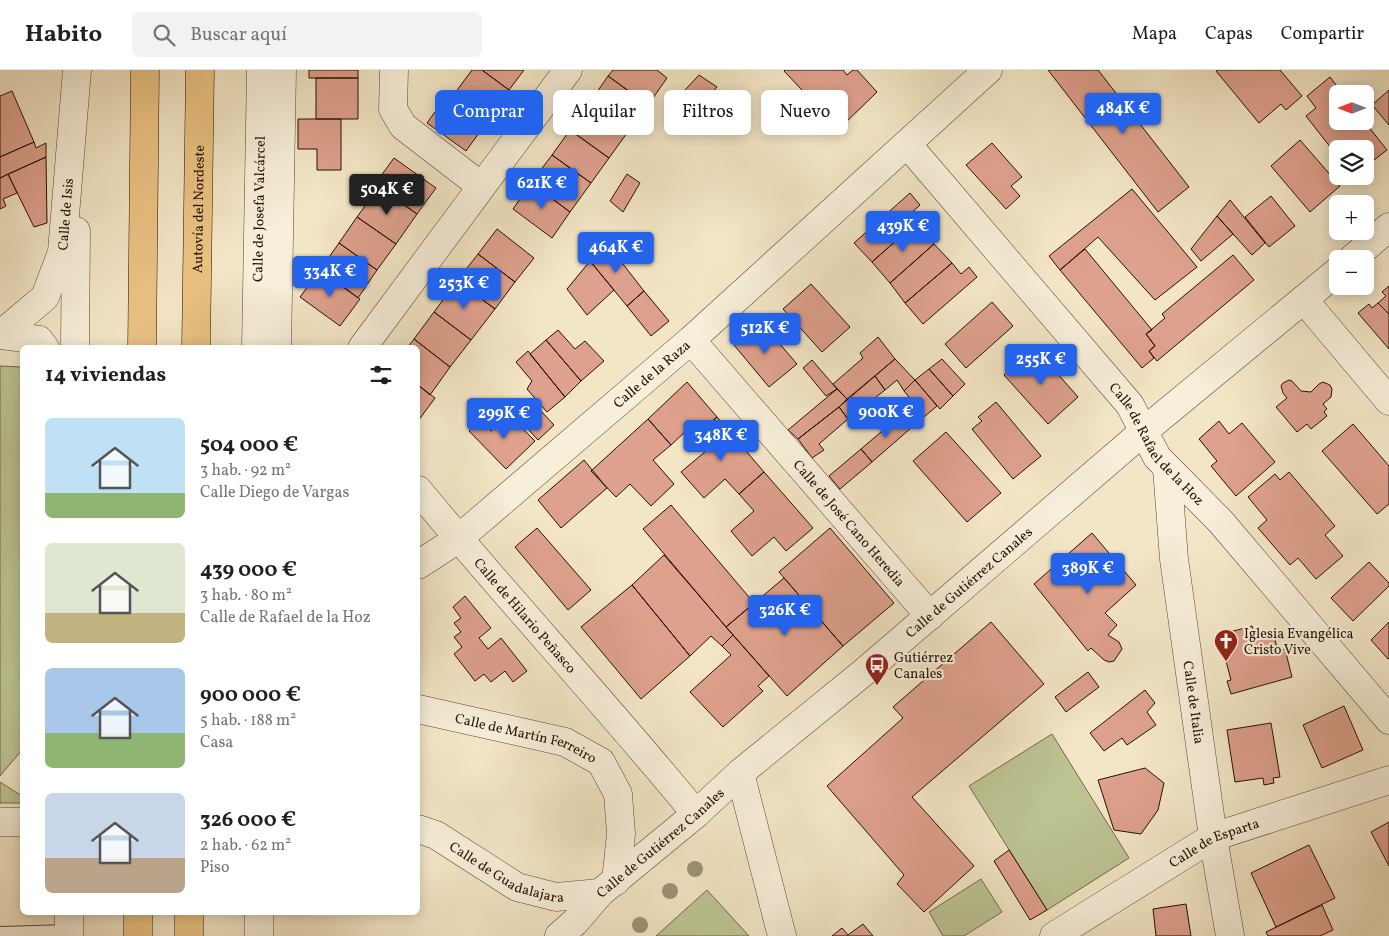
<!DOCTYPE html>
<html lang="es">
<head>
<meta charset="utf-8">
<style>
	body { margin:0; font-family:Vollkorn,serif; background:#f2f2f2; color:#202124; height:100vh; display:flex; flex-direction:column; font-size:19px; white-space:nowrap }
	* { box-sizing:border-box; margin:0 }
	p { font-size:16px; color:#757577 }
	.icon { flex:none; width:28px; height:28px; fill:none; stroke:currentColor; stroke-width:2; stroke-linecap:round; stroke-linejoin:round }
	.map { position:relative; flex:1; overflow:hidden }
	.panel { position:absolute; left:20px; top:275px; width:400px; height:570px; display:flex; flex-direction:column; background:#fff; border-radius:8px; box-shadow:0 2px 12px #0003 }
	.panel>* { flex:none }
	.top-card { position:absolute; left:435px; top:20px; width:475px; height:45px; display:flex; gap:10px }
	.needle { width:32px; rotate:270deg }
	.fabs { position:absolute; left:1329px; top:15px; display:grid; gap:10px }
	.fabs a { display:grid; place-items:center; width:45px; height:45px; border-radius:8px; background:#fff; box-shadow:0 2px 12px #0003; font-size:25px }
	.price { position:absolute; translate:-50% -42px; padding:0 11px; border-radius:5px; background:#2563eb; color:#fff; font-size:16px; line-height:32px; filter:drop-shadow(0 1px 2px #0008) }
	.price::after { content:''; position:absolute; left:50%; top:30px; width:15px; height:11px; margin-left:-8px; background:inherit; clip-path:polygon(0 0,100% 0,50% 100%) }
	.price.selected { background:#222; color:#fff }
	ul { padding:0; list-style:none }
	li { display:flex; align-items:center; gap:15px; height:125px; padding:0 25px }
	li span { display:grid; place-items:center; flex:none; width:140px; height:100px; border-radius:8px; color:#555 }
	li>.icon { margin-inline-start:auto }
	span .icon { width:60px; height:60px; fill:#fffc; stroke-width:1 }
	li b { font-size:21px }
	h2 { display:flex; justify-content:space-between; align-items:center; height:60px; padding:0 25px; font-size:21px }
	.tag { padding:0 18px; border-radius:8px; background:#fff; box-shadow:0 2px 12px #0003; font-size:18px; line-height:45px }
	.tag.selected { background:#2563eb; color:#fff }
	header { display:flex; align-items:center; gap:30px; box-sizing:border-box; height:70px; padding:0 25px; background:#fff; border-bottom:1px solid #e0e0e0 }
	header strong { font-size:24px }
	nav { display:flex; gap:28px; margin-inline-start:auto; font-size:18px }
	.search { width:350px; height:45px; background:#f2f2f2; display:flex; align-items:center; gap:12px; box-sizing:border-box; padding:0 18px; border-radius:8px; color:#757577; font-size:19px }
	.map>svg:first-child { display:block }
</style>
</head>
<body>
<header>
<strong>Habito</strong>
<div class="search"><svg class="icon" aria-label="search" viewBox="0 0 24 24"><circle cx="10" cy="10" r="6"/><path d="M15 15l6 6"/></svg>Buscar aquí</div>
<nav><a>Mapa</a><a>Capas</a><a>Compartir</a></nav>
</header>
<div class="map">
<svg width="1389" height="866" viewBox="0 0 1389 866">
	<rect width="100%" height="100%" fill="#f3e6c6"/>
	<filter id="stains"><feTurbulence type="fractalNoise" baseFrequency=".004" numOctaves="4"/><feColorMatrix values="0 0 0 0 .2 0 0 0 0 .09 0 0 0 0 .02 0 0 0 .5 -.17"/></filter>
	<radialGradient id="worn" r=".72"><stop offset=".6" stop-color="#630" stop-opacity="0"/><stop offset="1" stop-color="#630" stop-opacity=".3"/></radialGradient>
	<path fill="#bdc494" stroke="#726a4c" d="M0 296 22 297V680L0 706Z
		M1052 664 1129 788 1047 840 969 716Z
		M0 712 22 726V733H0Z
		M981 809 1002 842 964 866H943L929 842Z
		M707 820 749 866H656Z"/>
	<path fill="#dea18d" stroke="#260f05" d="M309 0H358V8H309Z
		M472 0H482L509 20 487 52 452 27Z
		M482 0H524L509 20Z
		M613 0H657L667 8 648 35 608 6Z
		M785 0H843L847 5 853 0H857L877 22 839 59 784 1Z
		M1048 0H1098L1189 117 1158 142Z
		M1218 0H1280L1302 26 1286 40 1281 34 1259 53 1216 1Z
		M699 5 717 17 703 33 685 20Z
		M608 6 648 35 627 63 588 35Z
		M1330 7 1343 24H1338V51H1364L1387 80 1365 97V79H1338V87L1306 46 1316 38 1307 26Z
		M316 8H358V49H316Z
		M1389 20V55L1372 35Z
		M12 21 34 72 0 87V26Z
		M448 24 487 52 466 81 427 53Z
		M588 35 627 63 609 88 570 60Z
		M298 49H341V100H317V79H298Z
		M570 60 609 88 591 113 552 85Z
		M1300 70 1340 116 1310 142 1271 96Z
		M34 72 36 78 46 73V87L0 108V87Z
		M992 73 1022 107 1011 116 1020 126 1006 139 966 95Z
		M552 85 591 113 570 142 531 113Z
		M46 87 47 153 34 157 8 104Z
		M394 88 436 118 417 144 375 114Z
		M8 104 17 123 3 129 6 136 0 139V108Z
		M627 104 640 113 623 142 610 131Z
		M531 113 570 142 552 168 513 139Z
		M379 117 417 144 396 174 357 147Z
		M1132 119 1197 197 1155 230 1098 167 1060 200 1049 186Z
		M910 123 920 135 909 145 916 153 872 192 854 173Z
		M1271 126 1295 156 1269 177 1245 147Z
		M1230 130 1265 173 1252 185 1217 146Z
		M1217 146 1233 164 1201 191 1191 179Z
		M357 147 396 174 377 200 339 173Z
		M916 153 934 174 890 213 872 192Z
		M497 159 534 188 515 212 478 184Z
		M605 171 644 221 627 236 590 191Z
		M339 173 377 200 358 228 320 200Z
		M934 174 952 193 905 233 890 213Z
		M1085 179 1152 260 1146 264 1155 276 1149 281 1154 288 1142 298 1060 200Z
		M478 184 515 212 495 239 457 211Z
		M1233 185 1254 210 1157 291 1149 281 1155 276 1146 264 1165 248 1162 244Z
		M590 191 614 220 587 245 567 219Z
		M952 193 961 204 969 197 977 207 923 254 905 233Z
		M320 200 360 229 340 256 300 227Z
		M457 211 495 239 471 270 434 242Z
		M811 214 850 257 822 282 783 239Z
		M1389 216V244L1378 233 1386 226 1382 222Z
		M644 221 669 251 651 266 627 236Z
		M992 232 1013 256 966 298 945 274Z
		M1378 233 1389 244V279L1358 243 1369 234 1372 238Z
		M434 242 471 270 450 297 414 269Z
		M761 252 797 294 769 317 734 275Z
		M558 260 575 279 585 271 604 291 581 311 546 270Z
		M878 267 895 289 847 329 833 314 863 288 860 283Z
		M414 269 450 297 430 325 418 315V278H407Z
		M546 270 581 311 565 327 530 284Z
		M1035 278 1078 327 1048 354 1004 305Z
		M528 281 565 327 547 342 527 319 532 311 516 292Z
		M895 289 915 310 904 321 897 310 885 320 875 306Z
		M942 289 965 314 953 326 929 299Z
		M812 290 837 319 826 326 803 298Z
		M929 299 953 326 940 339 915 310Z
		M875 306 885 320 848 349 839 337Z
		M915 310 937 336 911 358 901 345 914 333 904 321Z
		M1289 310 1292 311 1301 321 1311 322 1319 314 1323 312 1330 315 1332 319 1331 327 1323 334 1327 339 1324 342 1327 346 1311 359 1307 354 1297 362 1276 337 1287 328 1283 323 1281 316 1283 313Z
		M687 312 717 347 694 367 687 360 671 375 648 349Z
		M418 315 435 328 418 351Z
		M837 319 847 329 839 337 798 369 788 360Z
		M518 329 533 345 539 339 554 355 538 370 509 338Z
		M996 332 1041 386 1013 409 972 359 982 351 978 347Z
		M839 337 848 349 819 374 824 380 812 388 798 369Z
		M508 344 535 371 506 399 469 361 481 350 491 361Z
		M901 345 911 358 872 392 861 379Z
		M717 347 764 402 739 424 725 409 704 428 681 402 706 381 694 367Z
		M648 349 671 375 653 390 674 414 651 436 630 414 616 427 591 401Z
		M1219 351 1229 364 1242 353 1275 392 1236 426 1211 396 1217 391 1199 369Z
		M1353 354 1389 396V434L1377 444 1322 381Z
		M946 362 1001 423 967 452 913 391Z
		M861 379 872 392 840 419 829 406Z
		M584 390 607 418 561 458 538 430Z
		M764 402 813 458 786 481 774 467 752 486 731 461 754 441 739 424Z
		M1289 402 1335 456 1325 465 1343 486 1316 509 1298 488 1290 495 1258 458 1267 450 1248 427 1275 404 1280 410Z
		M671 435 754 533 726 557 643 459Z
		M537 458 591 520 568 540 515 477Z
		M830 458 894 533 843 576 779 502Z
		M1092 463 1136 515 1105 543 1117 555 1108 565 1119 572 1122 579 1114 591 1109 592 1104 590 1091 578 1088 581 1034 514Z
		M664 485 733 565 722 576 711 566 690 586 632 515Z
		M1369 492 1389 513V516L1353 551 1331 528Z
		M784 508 843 576 787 626 726 557Z
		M632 515 690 586 641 629 581 557Z
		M465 526 491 558 479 568 488 579 501 568 527 601 513 612 505 601 491 612 484 604 475 611 454 584 462 577 454 567 461 562 454 553 461 548 453 537Z
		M991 552 1044 614 912 727 974 796 924 842 897 814 904 805 827 716 903 648 893 637Z
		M1389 552V588L1388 589 1371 570Z
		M1252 556 1255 564 1265 561 1274 566 1278 581 1285 579 1292 607 1231 624 1227 611 1231 610 1219 565Z
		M733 565 769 606 758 616 763 621 723 657 690 622 731 585 722 576Z
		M1088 602 1099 617 1066 642 1055 627Z
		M1145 620 1155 633 1147 642 1156 655 1127 675 1122 668 1104 681 1090 663Z
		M1344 636 1363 680 1322 698 1303 655Z
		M1271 653 1280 707 1273 708 1274 713 1264 715 1263 708 1235 712 1227 660Z
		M1145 698 1164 713 1158 740 1141 764 1114 760 1098 710Z
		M1389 752V796L1371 762Z
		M1309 775 1335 828 1276 857 1251 803Z
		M1009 780 1047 840 1030 850 994 791Z
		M1186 834 1191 866H1156L1153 839Z
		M1322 835 1333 860 1320 866H1268L1266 862Z
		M863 854 873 866H832L842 858 848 865Z"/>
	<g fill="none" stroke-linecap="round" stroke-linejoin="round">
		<g stroke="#594535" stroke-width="18">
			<path id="service" d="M0 865 69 863"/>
		</g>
		<g stroke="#594535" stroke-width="29">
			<g id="minor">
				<path d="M394 0 393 39 403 56 481 116"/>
				<path id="s1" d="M907 74 1130 335 1157 387 1221 452 1389 650"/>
				<path d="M1352 189 1389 157"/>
				<path d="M1304 230 1389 331"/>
				<path id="s2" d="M0 265 45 227 62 182 77 0"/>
				<path d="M0 265 39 270 45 278"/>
				<path id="s3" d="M691 270 930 546"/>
				<path d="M75 278 76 161"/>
				<path id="s4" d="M256 278 261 0"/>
				<path d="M277 278 282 0"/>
				<path d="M362 278 568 0"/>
				<path id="s5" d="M1167 398 1174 489 1213 767 1230 866"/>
				<path id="s6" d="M418 420C509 530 606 634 696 744"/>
				<path id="s7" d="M418 495 458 469 691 270 988 0"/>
				<path id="s8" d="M418 639 565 672 601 692 618 724 621 764 616 811"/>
				<path d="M740 703 782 866"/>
				<path d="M0 752H22"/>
				<path id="s9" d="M418 759 436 765 517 817 556 827 600 823"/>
				<path d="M69 866V842"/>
				<path d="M259 866V842"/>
				<path id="s10" d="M559 866 575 852 600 823 696 744 740 703 864 602 1144 361 1338 201"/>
				<path id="s11" d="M1054 866 1213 767 1389 710"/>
			</g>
		</g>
		<g stroke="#260f05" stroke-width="29">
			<g id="motorway">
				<path d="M142 278 145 0"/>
				<path id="s12" d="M196 278 200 0"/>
				<path d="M138 866V842"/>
				<path d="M189 866V842"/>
			</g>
		</g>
		<use href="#service" stroke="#f7efda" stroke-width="16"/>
		<use href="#minor" stroke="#f7efda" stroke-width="28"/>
		<use href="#motorway" stroke="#eac383" stroke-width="28"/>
	</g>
	<g fill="#9f9277">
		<circle cx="695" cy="799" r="8"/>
		<circle cx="670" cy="821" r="8"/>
		<circle cx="640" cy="855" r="8"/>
	</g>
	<defs>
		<g id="church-pin" transform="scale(1.25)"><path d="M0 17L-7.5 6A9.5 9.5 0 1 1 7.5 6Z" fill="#8f2418" stroke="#f7efda"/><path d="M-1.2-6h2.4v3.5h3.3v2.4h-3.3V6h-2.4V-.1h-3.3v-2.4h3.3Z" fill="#fff"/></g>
		<g id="bus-pin" transform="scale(1.25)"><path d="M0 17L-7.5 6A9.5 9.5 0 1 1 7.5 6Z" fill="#8f2418" stroke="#f7efda"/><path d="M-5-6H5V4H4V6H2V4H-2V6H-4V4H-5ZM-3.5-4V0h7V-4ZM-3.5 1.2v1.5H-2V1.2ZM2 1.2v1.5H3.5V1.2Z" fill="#fff"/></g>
	</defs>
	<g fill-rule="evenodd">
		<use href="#church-pin" x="1226" y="571"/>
		<use href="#bus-pin" x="877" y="595"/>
	</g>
	<g text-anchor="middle" stroke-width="4.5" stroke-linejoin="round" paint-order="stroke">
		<g font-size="14" fill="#260f05" stroke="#f7efda">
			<text dy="5" stroke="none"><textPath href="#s12" startOffset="139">Autovía del Nordeste</textPath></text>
			<text dy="5" stroke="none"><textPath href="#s4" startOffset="139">Calle de Josefa Valcárcel</textPath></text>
			<text dy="5" stroke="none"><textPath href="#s2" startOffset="145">Calle de Isis</textPath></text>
			<text dy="5" stroke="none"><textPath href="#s7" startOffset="302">Calle de la Raza</textPath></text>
			<text dy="5" stroke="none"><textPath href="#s1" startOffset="391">Calle de Rafael de la Hoz</textPath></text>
			<text dy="5" stroke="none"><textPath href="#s3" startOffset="242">Calle de José Cano Heredia</textPath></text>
			<text dy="5" stroke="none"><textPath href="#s10" startOffset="542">Calle de Gutiérrez Canales</textPath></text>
			<text dy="5" stroke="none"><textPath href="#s6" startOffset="165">Calle de Hilario Peñasco</textPath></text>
			<text dy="5" stroke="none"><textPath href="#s5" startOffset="236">Calle de Italia</textPath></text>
			<text dy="5" stroke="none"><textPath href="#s8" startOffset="112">Calle de Martín Ferreiro</textPath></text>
			<text dy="5" stroke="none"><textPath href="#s10" startOffset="138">Calle de Gutiérrez Canales</textPath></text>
			<text dy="5" stroke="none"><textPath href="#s11" startOffset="186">Calle de Esparta</textPath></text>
			<text dy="5" stroke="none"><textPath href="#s9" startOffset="100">Calle de Guadalajara</textPath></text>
		</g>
		<g font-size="14" fill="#260f05" stroke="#f7efda" text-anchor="start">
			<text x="1244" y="568">Iglesia Evangélica<tspan x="1244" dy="16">Cristo Vive</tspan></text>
			<text x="894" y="592">Gutiérrez<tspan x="894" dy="16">Canales</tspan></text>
		</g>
	</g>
	<rect width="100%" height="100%" filter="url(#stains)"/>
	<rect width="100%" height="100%" fill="url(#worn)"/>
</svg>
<div class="fabs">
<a><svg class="needle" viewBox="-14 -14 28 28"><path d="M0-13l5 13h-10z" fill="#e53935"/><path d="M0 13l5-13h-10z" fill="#757577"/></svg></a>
<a><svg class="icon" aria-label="layers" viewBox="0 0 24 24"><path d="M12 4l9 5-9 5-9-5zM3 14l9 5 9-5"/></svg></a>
<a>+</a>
<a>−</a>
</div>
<b class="price" style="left:1123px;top:65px">484K €</b>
<b class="price" style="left:542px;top:140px">621K €</b>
<b class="price selected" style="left:387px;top:146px">504K €</b>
<b class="price" style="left:903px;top:183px">439K €</b>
<b class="price" style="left:616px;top:204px">464K €</b>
<b class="price" style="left:330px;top:228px">334K €</b>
<b class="price" style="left:464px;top:240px">253K €</b>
<b class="price" style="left:765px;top:285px">512K €</b>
<b class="price" style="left:1041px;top:316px">255K €</b>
<b class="price" style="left:886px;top:369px">900K €</b>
<b class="price" style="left:504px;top:370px">299K €</b>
<b class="price" style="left:721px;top:392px">348K €</b>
<b class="price" style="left:1088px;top:525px">389K €</b>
<b class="price" style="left:785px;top:567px">326K €</b>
<div class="top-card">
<a class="tag selected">Comprar</a>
<a class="tag">Alquilar</a>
<a class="tag">Filtros</a>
<a class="tag">Nuevo</a>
</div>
<section class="panel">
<h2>14 viviendas<svg class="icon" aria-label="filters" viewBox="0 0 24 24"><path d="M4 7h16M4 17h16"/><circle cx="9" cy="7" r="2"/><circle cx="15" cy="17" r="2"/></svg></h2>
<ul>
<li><span style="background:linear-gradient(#bfe0f5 75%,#8fb573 0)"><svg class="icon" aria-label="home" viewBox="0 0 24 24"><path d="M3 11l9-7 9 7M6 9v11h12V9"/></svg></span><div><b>504 000 €</b><p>3 hab. · 92 m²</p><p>Calle Diego de Vargas</p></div></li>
<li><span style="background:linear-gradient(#dfe7d0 70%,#c2b280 0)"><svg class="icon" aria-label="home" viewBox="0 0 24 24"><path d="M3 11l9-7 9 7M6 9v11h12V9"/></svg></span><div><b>439 000 €</b><p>3 hab. · 80 m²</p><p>Calle de Rafael de la Hoz</p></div></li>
<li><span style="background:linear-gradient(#a9c7e8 65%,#8fb573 0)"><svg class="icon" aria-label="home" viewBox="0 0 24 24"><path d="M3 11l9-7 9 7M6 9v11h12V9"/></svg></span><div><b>900 000 €</b><p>5 hab. · 188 m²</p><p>Casa</p></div></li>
<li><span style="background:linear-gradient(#c9d6e8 65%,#b9a48a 0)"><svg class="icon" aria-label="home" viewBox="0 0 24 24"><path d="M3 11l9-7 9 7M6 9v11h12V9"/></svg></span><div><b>326 000 €</b><p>2 hab. · 62 m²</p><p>Piso</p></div></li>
</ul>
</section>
</div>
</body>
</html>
